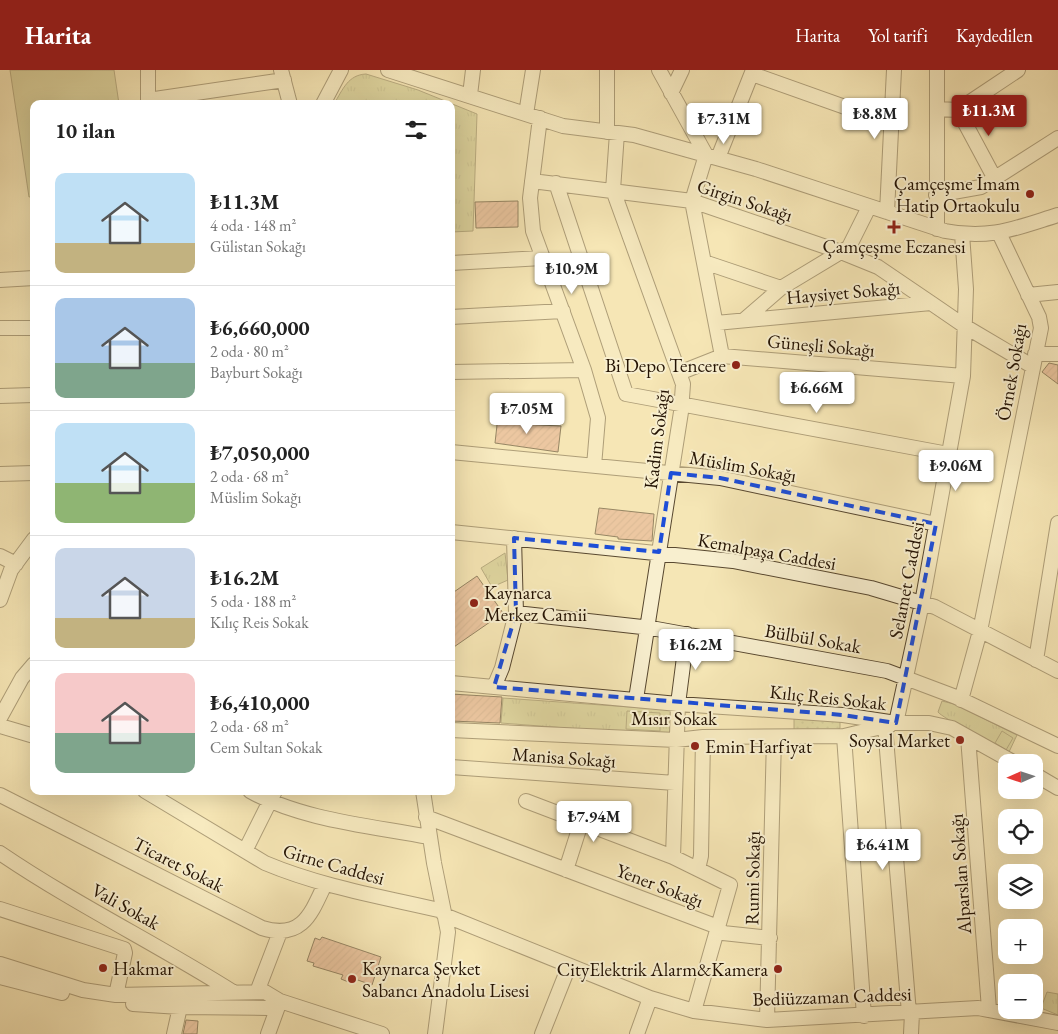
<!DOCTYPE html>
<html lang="tr">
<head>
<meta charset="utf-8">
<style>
	body { margin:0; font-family:"EB Garamond",serif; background:#f6f6f6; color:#222; height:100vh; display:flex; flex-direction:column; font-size:19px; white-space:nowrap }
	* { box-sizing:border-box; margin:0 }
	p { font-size:16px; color:#767676 }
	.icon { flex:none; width:28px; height:28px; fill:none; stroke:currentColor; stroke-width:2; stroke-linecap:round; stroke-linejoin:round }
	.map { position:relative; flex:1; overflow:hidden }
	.sheet { position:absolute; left:30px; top:30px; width:425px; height:695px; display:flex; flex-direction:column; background:#fff; border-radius:10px; box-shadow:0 5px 20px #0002 }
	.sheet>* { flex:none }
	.needle { width:32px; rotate:267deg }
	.buttons { position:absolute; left:998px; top:684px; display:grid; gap:10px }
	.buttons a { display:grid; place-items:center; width:45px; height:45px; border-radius:10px; background:#fff; box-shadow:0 5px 20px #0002; font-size:25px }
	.price { position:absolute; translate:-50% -42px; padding:0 11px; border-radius:5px; background:#fff; color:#222; font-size:16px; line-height:32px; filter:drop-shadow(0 1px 2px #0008) }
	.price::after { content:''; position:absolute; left:50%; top:30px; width:15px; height:11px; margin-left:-8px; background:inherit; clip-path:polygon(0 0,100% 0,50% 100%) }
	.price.active { background:#8f2418; color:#fff }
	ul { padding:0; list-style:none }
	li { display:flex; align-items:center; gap:15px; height:125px; padding:0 25px }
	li+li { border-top:1px solid #e0e0e0 }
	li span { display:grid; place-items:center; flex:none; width:140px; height:100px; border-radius:10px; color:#555 }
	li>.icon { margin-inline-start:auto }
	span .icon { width:60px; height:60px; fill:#fffc; stroke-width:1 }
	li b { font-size:21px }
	h2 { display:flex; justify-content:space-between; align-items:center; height:60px; padding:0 25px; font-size:21px }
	header { display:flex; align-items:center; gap:30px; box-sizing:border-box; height:70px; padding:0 25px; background:#8f2418; color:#fff }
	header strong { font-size:24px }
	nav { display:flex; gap:28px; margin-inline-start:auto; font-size:18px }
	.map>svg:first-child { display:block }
</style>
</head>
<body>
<header>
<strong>Harita</strong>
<nav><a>Harita</a><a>Yol tarifi</a><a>Kaydedilen</a></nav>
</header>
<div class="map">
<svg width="1058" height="964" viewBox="0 0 1058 964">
	<defs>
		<pattern id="grass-dots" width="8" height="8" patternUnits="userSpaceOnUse" patternTransform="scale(1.25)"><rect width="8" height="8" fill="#c3c388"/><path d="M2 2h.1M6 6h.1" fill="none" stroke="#a7a774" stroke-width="1.8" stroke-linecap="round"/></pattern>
		<pattern id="park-tufts" width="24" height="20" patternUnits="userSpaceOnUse" patternTransform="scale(1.25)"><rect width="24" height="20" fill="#c3c388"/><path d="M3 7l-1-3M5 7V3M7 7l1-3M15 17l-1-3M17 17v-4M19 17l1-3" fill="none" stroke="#a7a774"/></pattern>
		<pattern id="building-hatch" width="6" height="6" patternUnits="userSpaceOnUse" patternTransform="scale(1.25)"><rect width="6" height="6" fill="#e1a38a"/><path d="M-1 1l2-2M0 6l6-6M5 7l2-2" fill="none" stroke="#c18b75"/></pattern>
	</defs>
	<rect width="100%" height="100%" fill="#f5e6b5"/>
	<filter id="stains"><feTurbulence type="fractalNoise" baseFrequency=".004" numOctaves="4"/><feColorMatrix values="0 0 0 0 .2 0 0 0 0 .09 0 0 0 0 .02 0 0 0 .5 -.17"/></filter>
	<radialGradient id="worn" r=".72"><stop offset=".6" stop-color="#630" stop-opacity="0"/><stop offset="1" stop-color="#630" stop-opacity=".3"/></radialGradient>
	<path fill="url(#grass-dots)" stroke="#746b46" d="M794 647 833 649 840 652V658L834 662 794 661Z"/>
	<path fill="url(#park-tufts)" stroke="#746b46" d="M366 4 418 20 477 44 473 161 451 162V34H334C343 19 348 5 366 4Z
		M505 483 508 510 492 517 481 498Z
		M503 628 672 640 670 666 501 653Z
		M942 631 954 634 1017 665 1008 684C997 677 941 647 938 642Z
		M1047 922 1058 924V945L1041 938Z"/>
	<path fill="#c3c388" stroke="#746b46" d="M10 0H114L119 34H34V126L29 127Z
		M627 641 660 643V661L626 659Z
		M1002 661 1013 668 1006 680 995 673Z"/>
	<path fill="url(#building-hatch)" stroke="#241303" d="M518 131V157L476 158 475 132Z
		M1049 293 1058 295V314L1042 302Z
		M498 346 519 348 518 354 561 356 558 382 495 373Z
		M599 438 654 444 652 471 618 469V467L595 464Z
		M477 506 503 543 451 579V524Z
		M451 624 502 627 500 653 451 651Z
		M322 867 381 887 372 915 352 908 351 913 341 909 343 905 313 896 314 893 307 891 315 868 320 870Z
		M186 950 198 951 197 964H183Z"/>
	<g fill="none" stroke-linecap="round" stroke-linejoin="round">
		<g stroke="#584830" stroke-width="16">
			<path id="minor" d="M148 0V34
				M281 0 290 34
				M388 0 563 56 634 65 756 99 945 161C990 170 1016 158 1058 145
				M607 0V62
				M659 0 706 85 692 131 722 286
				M752 4 890 53
				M671 23 682 0
				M470 25 473 0
				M148 30 284 10
				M323 34 341 0
				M937 39 958 40 1018 0
				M958 40 995 109
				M526 44 533 0
				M540 48 530 128 533 161 584 300 598 348 594 396
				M617 63 613 120 683 314 681 342 636 629
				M718 88 753 0
				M532 111 692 131 841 182 878 197 931 233
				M556 113 626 324 948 384
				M936 125 981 117 1058 68
				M887 142 894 0
				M937 159V0
				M704 192 781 218 849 177 869 137
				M451 193 542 188
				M0 210 34 208
				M1028 225 1058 222
				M451 247 563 241
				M744 250 781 218
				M716 253 931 233 966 257 1032 296
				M0 258H34
				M1035 284H1058
				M451 302 584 300
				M679 303 722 286 963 306
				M0 326 34 325
				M451 382 720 408 936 454
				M0 404 34 403
				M451 462 733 491 871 518 935 537 1058 601
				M0 486 16 494
				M0 530 11 500 34 469
				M516 543 651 558 887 601 956 627 1058 676
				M1036 590 1058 453
				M451 613 678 634 843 645 896 653H929L952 658 1013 692
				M494 617 502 598 516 543 514 468
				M961 630 980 561 1041 258 1039 247 999 163
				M0 648 22 608 34 594
				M896 653 922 533 963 306 966 219 962 164
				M0 656 34 666
				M885 656 909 943
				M451 660 676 670 703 667 844 666 890 655
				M844 666 864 946
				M968 667 989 939
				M451 697 675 713
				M1034 704 1058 718
				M145 721 265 793C322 817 383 827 443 841
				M250 721C301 750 372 756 429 767
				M423 721 434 793 448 862 435 964
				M0 725 262 858C302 870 311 844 325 814
				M526 731 673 787 730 815 694 941
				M426 747 718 857 723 863 770 868
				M245 781 275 721
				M0 783C75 834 157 874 233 922
				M673 787 678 634 687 564
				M698 799 701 786 703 667
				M566 800 581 753
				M0 839 124 879 125 883 116 925
				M444 845 650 928 694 941 767 950 978 938 1058 953
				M0 894 83 920 116 925 265 922 280 931 382 964
				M0 907 62 923
				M257 922 280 862
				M133 934 180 937 268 938 280 931
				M767 950 774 667
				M174 964 180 937
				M268 964 280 931
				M542 964 569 896
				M637 964 650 928
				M911 964 912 943"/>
		</g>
		<use href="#minor" stroke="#f8efcf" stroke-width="14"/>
	</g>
	<path d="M0 0H1058V964H0ZM671 403 720 408 936 454 896 653 843 645 494 617 516 543 514 468 659 482Z" fill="#f5e6b5" fill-opacity=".55" fill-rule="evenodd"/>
	<path fill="none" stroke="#1d4ed8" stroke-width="4" stroke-dasharray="10 6" stroke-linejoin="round" d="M671 403 720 408 936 454 896 653 843 645 494 617 516 543 514 468 659 482Z"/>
	<g fill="#8f2418" stroke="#f8efcf" stroke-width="2">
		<circle cx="1030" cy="124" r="5"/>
		<path d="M891.5 149.5h5v5h5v5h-5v5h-5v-5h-5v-5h5z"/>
		<circle cx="736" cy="295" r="5"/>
		<circle cx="474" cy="533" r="5"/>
		<circle cx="960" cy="670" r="5"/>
		<circle cx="695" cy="676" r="5"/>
		<circle cx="103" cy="898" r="5"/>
		<circle cx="778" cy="899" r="5"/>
		<circle cx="352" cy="909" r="5"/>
	</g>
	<g text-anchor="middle" stroke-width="4" stroke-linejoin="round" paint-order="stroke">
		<g font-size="19" fill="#241303" stroke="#f8efcf" text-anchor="end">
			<text x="1020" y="120">Çamçeşme İmam<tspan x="1020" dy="22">Hatip Ortaokulu</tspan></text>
			<text x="894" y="183" text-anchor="middle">Çamçeşme Eczanesi</text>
			<text x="726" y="302">Bi Depo Tencere</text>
			<text x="484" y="529" text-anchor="start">Kaynarca<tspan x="484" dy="22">Merkez Camii</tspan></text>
			<text x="950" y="677">Soysal Market</text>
			<text x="705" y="683" text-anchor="start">Emin Harfiyat</text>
			<text x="113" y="905" text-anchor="start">Hakmar</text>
			<text x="362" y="905" text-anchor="start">Kaynarca Şevket<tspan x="362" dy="22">Sabancı Anadolu Lisesi</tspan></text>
			<text x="768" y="906">CityElektrik Alarm&amp;Kamera</text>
		</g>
		<g font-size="19" fill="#241303" stroke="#f8efcf">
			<text transform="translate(745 130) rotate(18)" y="7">Girgin Sokağı</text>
			<text transform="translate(843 222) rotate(-5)" y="7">Haysiyet Sokağı</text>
			<text transform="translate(821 275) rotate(5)" y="7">Güneşli Sokağı</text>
			<text transform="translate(1011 302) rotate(-80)" y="7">Örnek Sokağı</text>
			<text transform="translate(656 369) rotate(-83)" y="7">Kadim Sokağı</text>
			<text transform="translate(743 396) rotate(10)" y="7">Müslim Sokağı</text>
			<text transform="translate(767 481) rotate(10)" y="7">Kemalpaşa Caddesi</text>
			<text transform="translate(906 510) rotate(-79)" y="7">Selamet Caddesi</text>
			<text transform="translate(813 568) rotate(10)" y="7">Bülbül Sokak</text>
			<text transform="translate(828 627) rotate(6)" y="7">Kılıç Reis Sokak</text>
			<text x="674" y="655">Mısır Sokak</text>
			<text transform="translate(564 687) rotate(4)" y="7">Manisa Sokağı</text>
			<text transform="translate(179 794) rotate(27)" y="7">Ticaret Sokak</text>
			<text transform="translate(334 794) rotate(16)" y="7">Girne Caddesi</text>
			<text transform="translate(960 804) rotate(-94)" y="7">Alparslan Sokağı</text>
			<text transform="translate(752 808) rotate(-89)" y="7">Rumi Sokağı</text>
			<text transform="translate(660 815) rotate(21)" y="7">Yener Sokağı</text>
			<text transform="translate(126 836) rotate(29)" y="7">Vali Sokak</text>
			<text transform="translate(832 926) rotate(-2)" y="7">Bediüzzaman Caddesi</text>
		</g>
	</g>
	<rect width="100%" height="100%" filter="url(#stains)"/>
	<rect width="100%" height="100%" fill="url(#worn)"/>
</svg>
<div class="buttons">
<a><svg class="needle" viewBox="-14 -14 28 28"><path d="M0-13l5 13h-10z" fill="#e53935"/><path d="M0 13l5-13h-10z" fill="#767676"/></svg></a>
<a><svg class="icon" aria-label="locate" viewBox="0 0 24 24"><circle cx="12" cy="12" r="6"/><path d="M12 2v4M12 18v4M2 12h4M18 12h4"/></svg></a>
<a><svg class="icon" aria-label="layers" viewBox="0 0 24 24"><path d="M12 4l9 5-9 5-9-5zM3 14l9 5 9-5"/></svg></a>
<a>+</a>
<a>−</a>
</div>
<b class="price active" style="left:989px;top:67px">₺11.3M</b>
<b class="price" style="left:875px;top:70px">₺8.8M</b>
<b class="price" style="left:724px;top:75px">₺7.31M</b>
<b class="price" style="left:572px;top:225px">₺10.9M</b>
<b class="price" style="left:817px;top:344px">₺6.66M</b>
<b class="price" style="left:527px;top:365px">₺7.05M</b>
<b class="price" style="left:956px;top:422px">₺9.06M</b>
<b class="price" style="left:696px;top:601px">₺16.2M</b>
<b class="price" style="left:594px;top:773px">₺7.94M</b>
<b class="price" style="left:883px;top:801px">₺6.41M</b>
<section class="sheet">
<h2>10 ilan<svg class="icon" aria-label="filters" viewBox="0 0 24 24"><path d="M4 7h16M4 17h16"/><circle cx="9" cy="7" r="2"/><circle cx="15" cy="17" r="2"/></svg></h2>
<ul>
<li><span style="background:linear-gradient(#bfe0f5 70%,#c2b280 0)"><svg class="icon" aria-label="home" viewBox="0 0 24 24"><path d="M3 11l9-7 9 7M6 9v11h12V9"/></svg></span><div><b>₺11.3M</b><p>4 oda · 148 m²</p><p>Gülistan Sokağı</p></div></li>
<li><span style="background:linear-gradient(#a9c7e8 65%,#7fa58c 0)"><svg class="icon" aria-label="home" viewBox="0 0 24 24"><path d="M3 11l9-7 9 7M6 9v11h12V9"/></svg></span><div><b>₺6,660,000</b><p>2 oda · 80 m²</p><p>Bayburt Sokağı</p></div></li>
<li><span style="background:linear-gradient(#bfe0f5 60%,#8fb573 0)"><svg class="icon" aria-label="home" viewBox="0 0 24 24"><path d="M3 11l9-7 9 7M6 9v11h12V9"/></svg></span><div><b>₺7,050,000</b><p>2 oda · 68 m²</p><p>Müslim Sokağı</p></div></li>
<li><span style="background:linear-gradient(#c9d6e8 70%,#c2b280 0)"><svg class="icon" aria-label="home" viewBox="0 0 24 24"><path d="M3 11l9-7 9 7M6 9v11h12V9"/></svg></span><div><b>₺16.2M</b><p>5 oda · 188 m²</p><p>Kılıç Reis Sokak</p></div></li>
<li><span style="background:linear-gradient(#f6c9c9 60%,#7fa58c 0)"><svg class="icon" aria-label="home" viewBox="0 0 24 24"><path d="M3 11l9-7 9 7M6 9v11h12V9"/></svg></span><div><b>₺6,410,000</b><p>2 oda · 68 m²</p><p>Cem Sultan Sokak</p></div></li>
</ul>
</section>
</div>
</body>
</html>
